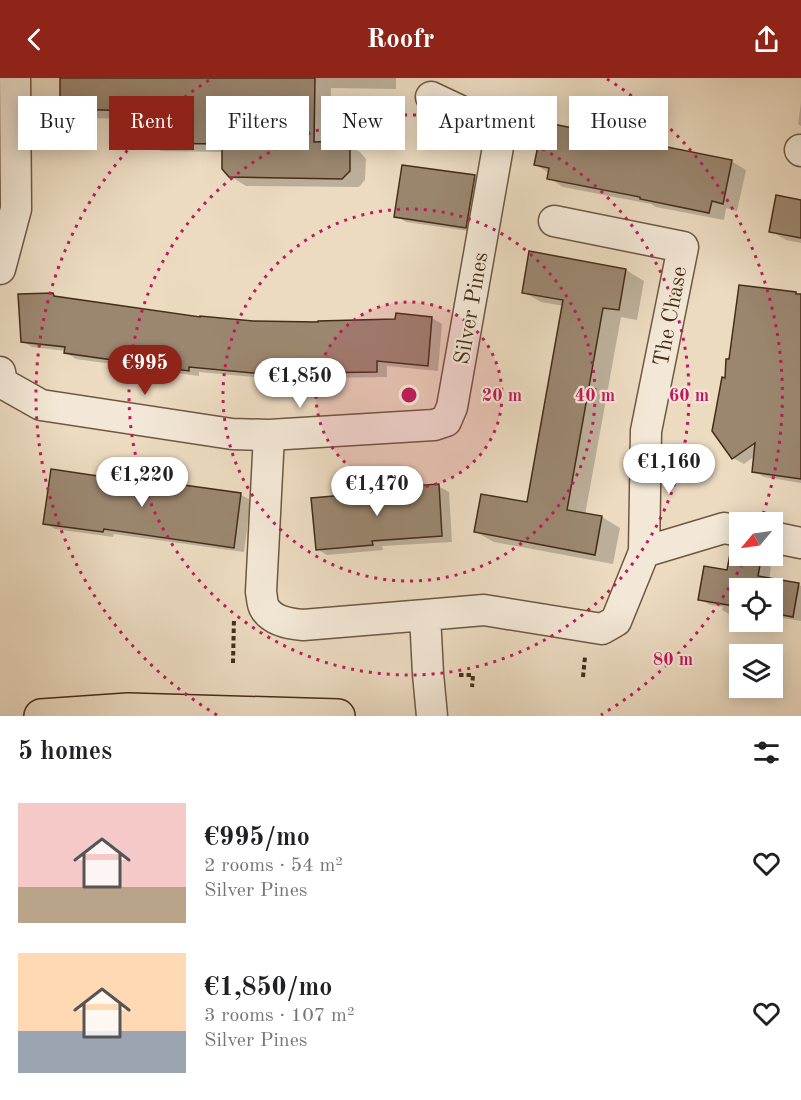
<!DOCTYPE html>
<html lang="en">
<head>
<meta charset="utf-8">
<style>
	body { margin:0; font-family:"Old Standard TT",serif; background:#f6f6f6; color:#202124; height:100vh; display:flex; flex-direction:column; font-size:22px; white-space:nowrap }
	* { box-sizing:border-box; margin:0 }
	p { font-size:20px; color:#757577 }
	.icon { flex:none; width:33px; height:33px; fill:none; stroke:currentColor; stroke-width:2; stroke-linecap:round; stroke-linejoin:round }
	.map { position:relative; height:638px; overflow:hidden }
	.panel { display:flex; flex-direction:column; background:#fff; flex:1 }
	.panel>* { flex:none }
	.top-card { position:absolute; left:18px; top:18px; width:765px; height:54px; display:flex; gap:12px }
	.needle { width:39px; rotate:241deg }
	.tools { position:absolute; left:729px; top:434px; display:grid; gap:12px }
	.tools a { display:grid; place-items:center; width:54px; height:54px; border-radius:0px; background:#fff; box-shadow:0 3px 15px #0003; font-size:30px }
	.price { position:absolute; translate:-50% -51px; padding:0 14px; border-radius:21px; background:#fff; color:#222; font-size:20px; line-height:39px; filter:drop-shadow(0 2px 3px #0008) }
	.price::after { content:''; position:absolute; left:50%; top:36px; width:18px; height:14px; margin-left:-9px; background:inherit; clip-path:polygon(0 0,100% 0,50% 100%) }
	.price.on { background:#8f2418; color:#fff }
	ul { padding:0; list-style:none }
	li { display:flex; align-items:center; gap:18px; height:150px; padding:0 18px }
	li span { display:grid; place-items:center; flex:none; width:168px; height:120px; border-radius:0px; color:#555 }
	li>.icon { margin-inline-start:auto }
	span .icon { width:72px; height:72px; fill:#fffc; stroke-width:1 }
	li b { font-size:26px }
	h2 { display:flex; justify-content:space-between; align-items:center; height:72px; padding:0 18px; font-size:26px }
	.pill { padding:0 21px; border-radius:0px; background:#fff; box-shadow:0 3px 15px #0003; font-size:21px; line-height:54px }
	.pill.on { background:#8f2418; color:#fff }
	header { display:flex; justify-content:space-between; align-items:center; height:78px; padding:0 18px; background:#8f2418; color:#fff; font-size:27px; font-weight:600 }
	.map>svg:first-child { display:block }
</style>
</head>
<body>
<header><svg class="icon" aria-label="back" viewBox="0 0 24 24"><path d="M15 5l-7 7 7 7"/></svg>Roofr<svg class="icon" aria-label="share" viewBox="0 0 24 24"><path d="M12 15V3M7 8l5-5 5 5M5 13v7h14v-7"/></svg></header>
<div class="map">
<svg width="801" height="638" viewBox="0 0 801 638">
	<rect width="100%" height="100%" fill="#ecdbc1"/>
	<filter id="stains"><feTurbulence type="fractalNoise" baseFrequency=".00333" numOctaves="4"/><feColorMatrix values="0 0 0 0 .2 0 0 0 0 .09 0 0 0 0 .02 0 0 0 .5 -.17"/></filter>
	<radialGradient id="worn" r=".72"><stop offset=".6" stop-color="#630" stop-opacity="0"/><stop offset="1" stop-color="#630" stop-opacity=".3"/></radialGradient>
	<path fill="#0003" d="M61 0H396V11L331 10 330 65H343L360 74 366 81 365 102 359 109 246 108 230 98 224 74 161 73 145 64 144 41 77 40 61 31Z
		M801 25V48L798 46Z
		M731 83 746 92 737 133 726 130 724 142 656 129 651 126 563 109 549 100V95L536 87Z
		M403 88 475 99 485 105 476 154 406 144 396 138Z
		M801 123V165L786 162 771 153Z
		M530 175 626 192 644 203 637 242 621 239 585 437 602 439 620 450 613 486 494 464 476 454 528 426 564 228 541 224 523 214Z
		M795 215 801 218V405L764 399 754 393 755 378 744 386 733 380 727 301Z
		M53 216 61 221 201 241 320 246 432 240 442 246 438 293 387 288V299L323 300V301L265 300 199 294V298L76 281 66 275V273L32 269 22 263Z
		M120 400 241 417 251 422 244 474 114 456 113 459 55 451 45 445 119 403Z
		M438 408 449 414 452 464 382 468 383 472 327 477 317 471Z
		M760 483 771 489 769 501 801 508V543L772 538V510H740V539L732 538 722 532 723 529 710 527 700 521 728 494Z"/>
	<path fill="#9b8770" stroke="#442d18" stroke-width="1.5" d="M60 0H315L314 64 344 63 350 71V93L342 101 229 99 222 91V66L143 65V33L60 31Z
		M543 44 732 82 723 126 712 123 709 135 640 121V119L547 101 549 90 534 87Z
		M402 87 475 97 466 150 394 139Z
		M776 117 801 122V160L769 154Z
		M529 173 626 191 619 232 603 230 567 432 602 438 595 477 474 454 481 416 527 424 563 222 522 215Z
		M739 207 796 214V216H801V401L752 394 755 365 732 381 712 353 722 299 725 300 726 281H729Z
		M53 215 54 218 200 239V238L253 243 318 244V243L395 241 396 235 432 239 428 288 377 283V294L313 295V296L253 295 189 289V293L64 275 65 269 21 264 18 216Z
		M51 391 118 401 119 398 241 415 234 470 104 451 103 454 43 446Z
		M439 406 442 458 372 463 373 467 316 472 311 420 381 414V410Z
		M730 476 761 482 758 498 799 505 793 539 772 535V510H740V529L698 522 704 488 727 492Z"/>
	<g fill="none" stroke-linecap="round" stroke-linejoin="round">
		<g stroke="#6e5842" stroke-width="33">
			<path id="street" d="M800 72 801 73
				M0 191 16 131 15 0
				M0 294 2 305 41 327 232 356 269 357
				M772 459 801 465
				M644 474 724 450 740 453
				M425 537 303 547C289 546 271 543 264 529 262 525 262 518 261 514L269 357 434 347 446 343 452 329 501 52 431 19
				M432 638 428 596 425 537 484 532 602 551 616 543 644 474 646 353 683 169 554 143"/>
		</g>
		<g stroke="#442d18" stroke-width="36">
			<path id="highway" d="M41 638 128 632 338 638"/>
		</g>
		<path stroke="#442d18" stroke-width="4" stroke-dasharray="4.5 3" stroke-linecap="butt" d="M233 585 234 540
			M459 597H473L472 609
			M583 599 585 579"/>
		<use href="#street" stroke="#f3e8d7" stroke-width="30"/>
		<use href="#highway" stroke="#ecdbc1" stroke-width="33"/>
	</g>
	<circle cx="409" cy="317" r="93" fill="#c2185b" fill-opacity=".12"/>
	<g fill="none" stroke="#c2185b" stroke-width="3" stroke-dasharray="3 6">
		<circle cx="409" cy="317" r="93"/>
		<circle cx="409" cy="317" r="186"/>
		<circle cx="409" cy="317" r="280"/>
		<path d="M746 478A373 373 0 0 1 601 637M217 637A373 373 0 0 1 211 1M607 1A373 373 0 0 1 761 442"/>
	</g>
	<g text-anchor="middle" stroke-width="4.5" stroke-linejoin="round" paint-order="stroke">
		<g font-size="22" fill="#442d18" stroke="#f3e8d7">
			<text transform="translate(470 230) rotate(-80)" y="8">Silver Pines</text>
			<text transform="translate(669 238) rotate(-79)" y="8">The Chase</text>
		</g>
	</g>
	<circle cx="409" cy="317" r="9" fill="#c2185b" stroke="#f3e8d7" stroke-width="3"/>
	<g font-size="18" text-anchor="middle" font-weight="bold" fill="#c2185b" stroke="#f3e8d7" stroke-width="4.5" stroke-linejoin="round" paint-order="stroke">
		<text x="502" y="323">20 m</text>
		<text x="595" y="323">40 m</text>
		<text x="689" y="323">60 m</text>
		<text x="673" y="587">80 m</text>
	</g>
	<rect width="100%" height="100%" filter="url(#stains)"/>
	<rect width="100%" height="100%" fill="url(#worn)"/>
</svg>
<div class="tools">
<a><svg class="needle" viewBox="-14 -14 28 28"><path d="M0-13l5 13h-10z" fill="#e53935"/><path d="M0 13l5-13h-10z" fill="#757577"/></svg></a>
<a><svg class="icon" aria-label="locate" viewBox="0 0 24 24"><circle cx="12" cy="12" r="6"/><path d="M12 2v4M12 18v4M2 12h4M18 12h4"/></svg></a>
<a><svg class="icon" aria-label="layers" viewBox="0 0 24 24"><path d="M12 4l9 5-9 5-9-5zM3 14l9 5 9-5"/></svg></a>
</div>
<b class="price on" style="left:145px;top:318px">€995</b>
<b class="price" style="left:300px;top:331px">€1,850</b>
<b class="price" style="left:669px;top:417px">€1,160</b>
<b class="price" style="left:142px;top:430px">€1,220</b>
<b class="price" style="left:377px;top:439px">€1,470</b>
<div class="top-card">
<a class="pill">Buy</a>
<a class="pill on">Rent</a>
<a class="pill">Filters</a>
<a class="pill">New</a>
<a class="pill">Apartment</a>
<a class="pill">House</a>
</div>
</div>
<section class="panel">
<h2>5 homes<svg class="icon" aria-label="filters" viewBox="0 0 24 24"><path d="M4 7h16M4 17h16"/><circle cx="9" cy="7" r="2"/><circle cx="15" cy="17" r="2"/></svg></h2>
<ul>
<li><span style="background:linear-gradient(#f6c9c9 70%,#b9a48a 0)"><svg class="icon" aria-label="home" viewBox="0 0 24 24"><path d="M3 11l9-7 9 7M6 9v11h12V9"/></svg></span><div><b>€995/mo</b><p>2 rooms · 54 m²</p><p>Silver Pines</p></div><svg class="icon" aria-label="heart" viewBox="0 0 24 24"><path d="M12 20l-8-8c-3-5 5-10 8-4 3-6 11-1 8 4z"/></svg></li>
<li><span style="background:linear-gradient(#ffd9b3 65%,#9aa5b1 0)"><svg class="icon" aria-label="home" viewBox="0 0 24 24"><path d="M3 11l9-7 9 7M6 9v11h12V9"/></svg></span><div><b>€1,850/mo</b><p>3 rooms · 107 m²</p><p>Silver Pines</p></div><svg class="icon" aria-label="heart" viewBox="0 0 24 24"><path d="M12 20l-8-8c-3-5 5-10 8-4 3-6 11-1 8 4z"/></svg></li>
</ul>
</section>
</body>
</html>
